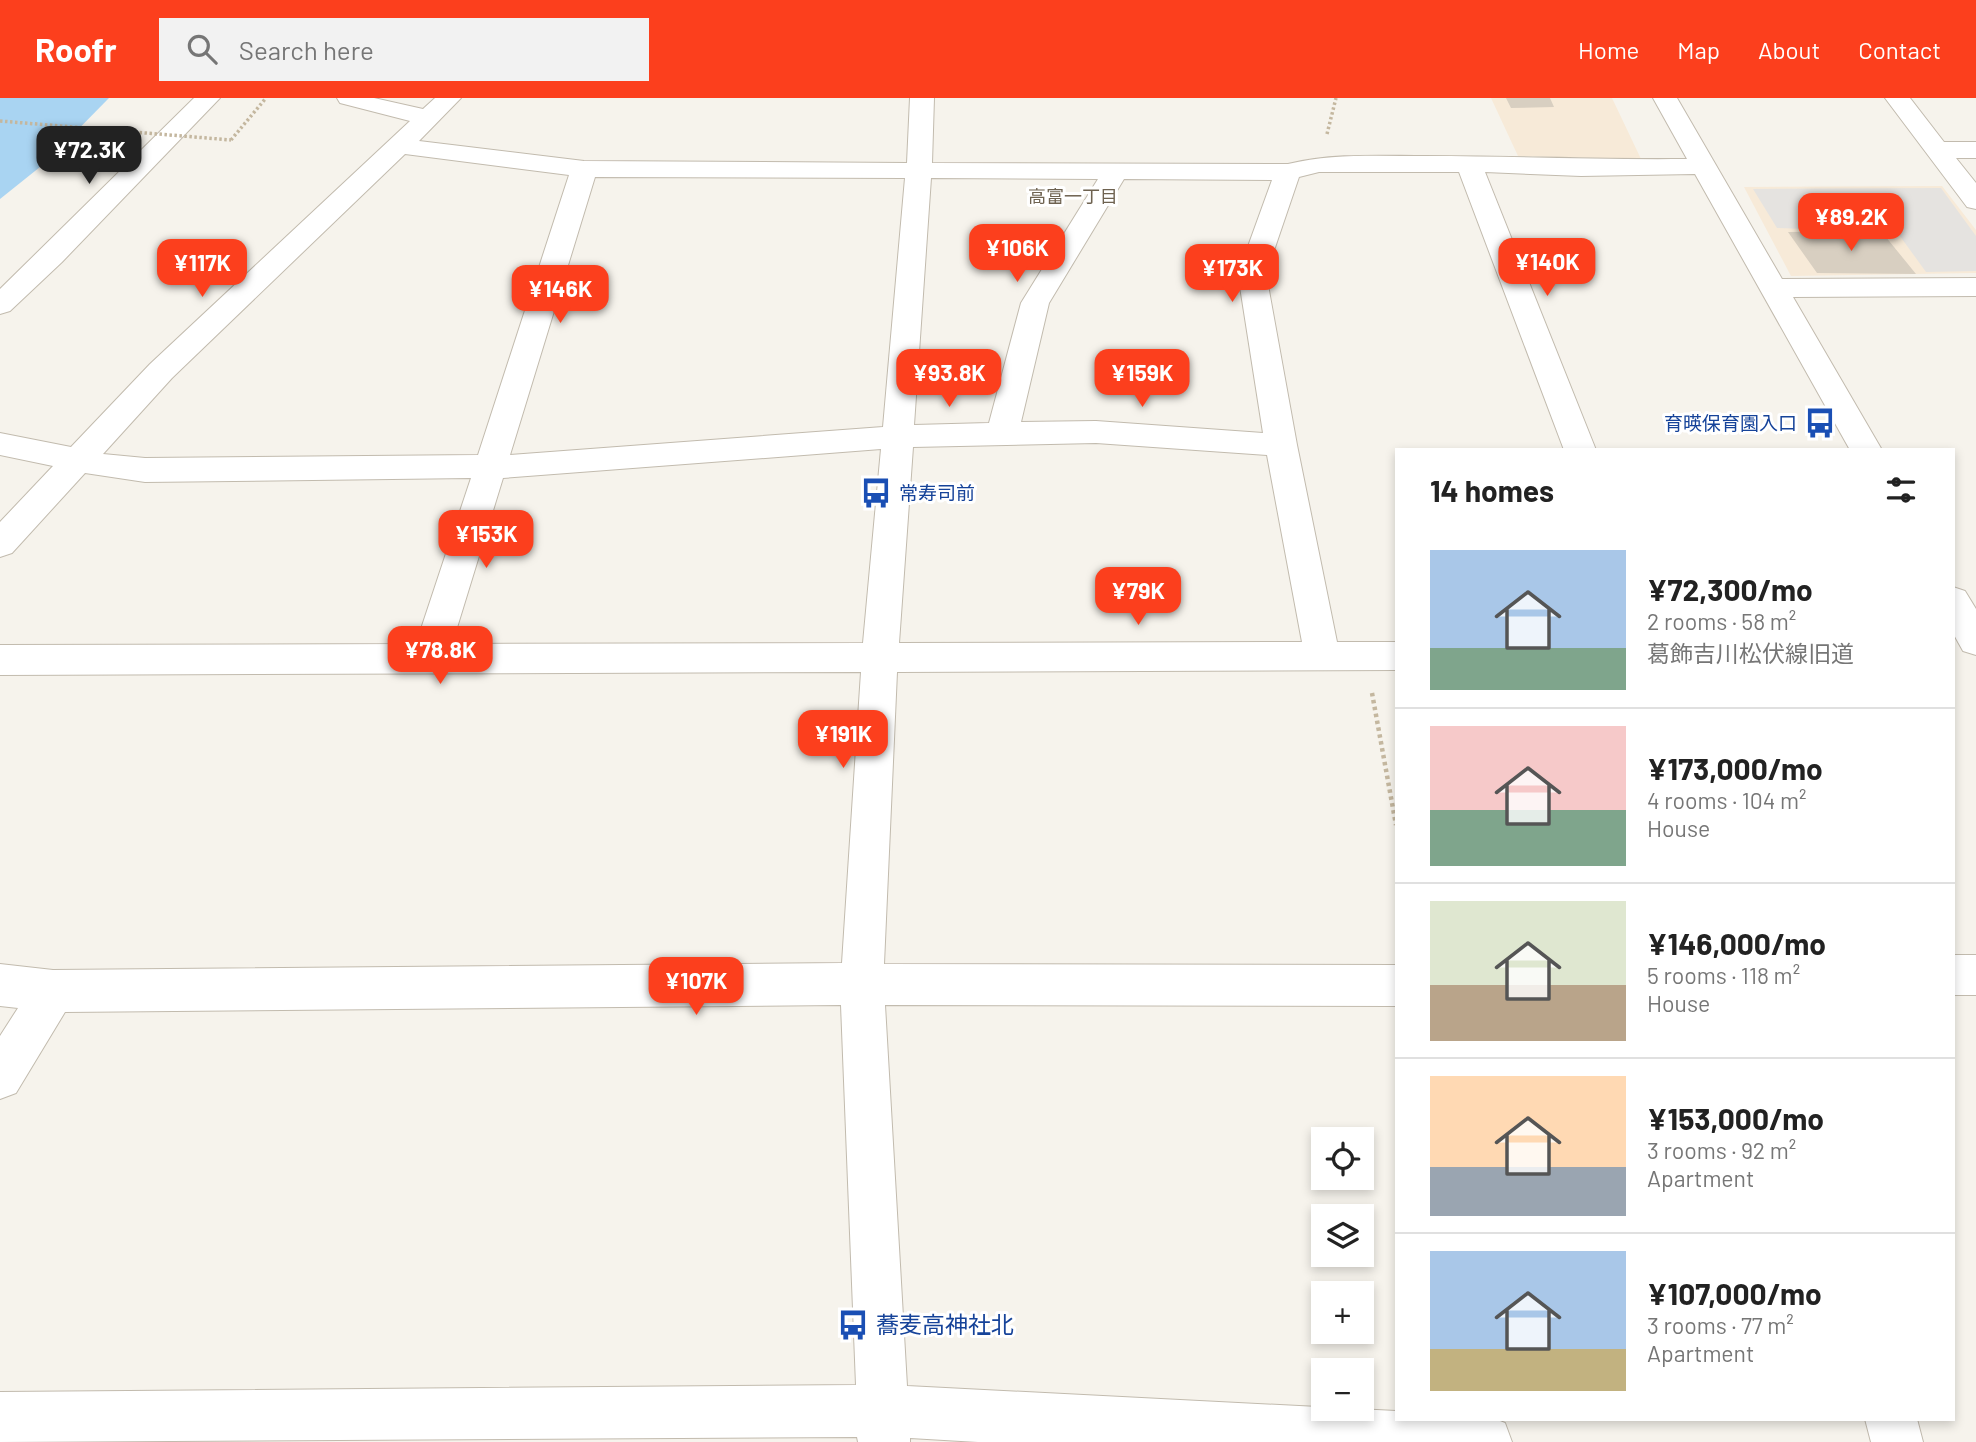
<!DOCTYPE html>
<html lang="en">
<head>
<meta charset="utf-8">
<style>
	body { margin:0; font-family:Barlow,"Noto Sans JP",sans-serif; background:#f2f2f2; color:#222; height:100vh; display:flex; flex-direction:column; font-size:26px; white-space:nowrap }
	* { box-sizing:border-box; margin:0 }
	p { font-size:23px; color:#767676 }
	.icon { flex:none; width:38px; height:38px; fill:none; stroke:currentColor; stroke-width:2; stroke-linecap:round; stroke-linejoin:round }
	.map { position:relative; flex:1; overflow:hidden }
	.drawer { position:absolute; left:1395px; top:350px; width:560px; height:973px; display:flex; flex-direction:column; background:#fff; border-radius:0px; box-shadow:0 4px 10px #0003 }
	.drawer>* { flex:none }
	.tools { position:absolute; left:1311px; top:1029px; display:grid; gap:14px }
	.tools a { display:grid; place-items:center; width:63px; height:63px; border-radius:0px; background:#fff; box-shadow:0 4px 10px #0003; font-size:35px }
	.price { position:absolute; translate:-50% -60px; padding:0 16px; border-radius:14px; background:#fc3f1d; color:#fff; font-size:23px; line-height:46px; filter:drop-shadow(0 2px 4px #0008) }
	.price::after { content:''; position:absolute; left:50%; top:42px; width:21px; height:16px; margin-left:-10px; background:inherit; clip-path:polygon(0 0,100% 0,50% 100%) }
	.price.on { background:#222; color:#fff }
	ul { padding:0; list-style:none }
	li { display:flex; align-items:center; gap:21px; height:175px; padding:0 35px }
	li+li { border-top:2px solid #e0e0e0 }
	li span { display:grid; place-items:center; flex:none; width:196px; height:140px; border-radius:0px; color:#555 }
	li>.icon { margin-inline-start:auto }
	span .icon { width:84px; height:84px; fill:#fffc; stroke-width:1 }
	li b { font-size:30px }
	h2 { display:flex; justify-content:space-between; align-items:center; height:84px; padding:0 35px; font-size:30px }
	header { display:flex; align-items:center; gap:42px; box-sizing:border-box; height:98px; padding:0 35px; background:#fc3f1d; color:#fff }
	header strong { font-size:33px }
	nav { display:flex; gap:38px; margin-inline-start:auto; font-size:24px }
	.search { width:490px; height:63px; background:#f2f2f2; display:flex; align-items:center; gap:18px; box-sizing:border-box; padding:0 24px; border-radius:0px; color:#767676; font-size:26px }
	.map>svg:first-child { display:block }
</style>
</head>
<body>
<header>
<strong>Roofr</strong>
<div class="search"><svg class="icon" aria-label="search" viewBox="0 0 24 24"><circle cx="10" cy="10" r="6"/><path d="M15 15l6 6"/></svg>Search here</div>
<nav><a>Home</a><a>Map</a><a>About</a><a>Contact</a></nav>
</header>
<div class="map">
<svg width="1976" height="1344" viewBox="0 0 1976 1344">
	<rect width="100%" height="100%" fill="#f6f3ec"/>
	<path fill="#f7ead8" d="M1491 0H1612L1641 61 1518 58Z
		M1942 88 1976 132V175L1791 178 1744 89Z"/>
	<path fill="#e5e3e0" d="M1941 90 1976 138V173L1926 174 1897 134 1777 130 1753 91Z"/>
	<path fill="#a9d4f2" d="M0 0H109L45 65 0 101Z"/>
	<path fill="#d8cfc1" d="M1506 0H1550L1554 9 1511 10Z
		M1881 133 1916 176 1817 175 1788 134Z"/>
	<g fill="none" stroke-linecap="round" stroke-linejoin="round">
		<g stroke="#c2bbae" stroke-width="2">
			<path id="minor" d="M194 0H220L62 164 10 213 0 216V191Z
				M337 0H374L423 11 435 0H461L419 43 584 63 907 65 910 0H934L932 65 1288 66C1333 55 1379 58 1425 58 1513 58 1600 62 1687 61L1653 0H1677L1782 181 1976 180V198L1793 199 1882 352H1850L1695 76 1581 78 1485 74 1596 352H1564L1459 74H1319L1299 79 1266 176 1297 347 1337 544H1396V572L897 574 884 866 1396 867V908L885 907 907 1288 1396 1313V1321H1495L1505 1325 1512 1344H978L910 1340V1344H858L857 1339 0 1344V1294L856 1287 841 907 65 914 16 995 0 1001V938L18 910 0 908V866L53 872 842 865 861 574 0 577V547L416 546 471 380 145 384 85 375 12 455 0 459V424L53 368 0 357V335L71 349 150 266 410 23 340 5ZM405 56 569 77 478 357 145 360 103 356 172 280ZM595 79 905 80 883 329 510 357ZM931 80 1098 81 1021 205 989 325 914 327ZM1124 81 1272 82 1238 176 1263 335 1096 323 1021 324 1049 205ZM1096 345 1267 357 1302 544 899 545 913 349ZM881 351 863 545 452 546 503 380Z
				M1885 0H1910L1944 44H1976V60H1956L1976 85V111L1967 109Z
				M1953 489 1965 493 1976 511V557L1963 553 1953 535Z
				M1953 857H1976V897H1953Z
				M1865 1321H1917L1923 1344H1871Z"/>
		</g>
		<path stroke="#c4b79f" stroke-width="3.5" stroke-dasharray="2.5 2.5" stroke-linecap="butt" d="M1327 36 1336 0
			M231 42 266 0"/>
		<path stroke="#c4b79f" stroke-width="4.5" stroke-dasharray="3.5 3.5" stroke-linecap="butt" d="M1372 595 1396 727"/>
		<use href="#minor" fill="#fff" fill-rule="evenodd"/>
		<path stroke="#c4b79f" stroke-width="3.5" stroke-dasharray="2.5 2.5" stroke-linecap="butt" d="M0 23 231 42"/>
	</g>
	<defs>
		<g id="bus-bare" transform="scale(2.415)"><path d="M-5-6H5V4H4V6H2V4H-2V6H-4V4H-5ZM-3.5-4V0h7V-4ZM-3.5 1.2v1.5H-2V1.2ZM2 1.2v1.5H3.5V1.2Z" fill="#1a4fb4" stroke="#fff" stroke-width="2.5" paint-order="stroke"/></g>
	</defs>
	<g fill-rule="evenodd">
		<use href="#bus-bare" x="1820" y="325"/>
		<use href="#bus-bare" x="876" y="395"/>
		<use href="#bus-bare" x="853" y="1227"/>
	</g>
	<g text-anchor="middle" stroke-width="6" stroke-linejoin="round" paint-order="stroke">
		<g font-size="18" fill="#6e6250" stroke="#fff">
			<text x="1073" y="105">高富一丁目</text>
		</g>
		<g font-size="19" fill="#164399" stroke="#fff" text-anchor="end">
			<text x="1797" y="332">育暎保育園入口</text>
			<text x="899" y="402" text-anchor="start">常寿司前</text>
		</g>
		<g font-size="23" fill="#164399" stroke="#fff" text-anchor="start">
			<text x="876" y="1235">蕎麦高神社北</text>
		</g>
	</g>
</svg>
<div class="tools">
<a><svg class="icon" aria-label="locate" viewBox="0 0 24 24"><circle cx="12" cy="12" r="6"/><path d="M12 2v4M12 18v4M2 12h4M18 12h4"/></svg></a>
<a><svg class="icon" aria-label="layers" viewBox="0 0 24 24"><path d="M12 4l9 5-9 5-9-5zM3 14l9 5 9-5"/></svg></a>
<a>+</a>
<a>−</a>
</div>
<b class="price on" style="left:89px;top:88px">¥72.3K</b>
<b class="price" style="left:1851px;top:155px">¥89.2K</b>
<b class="price" style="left:1017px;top:186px">¥106K</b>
<b class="price" style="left:1547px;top:200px">¥140K</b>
<b class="price" style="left:202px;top:201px">¥117K</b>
<b class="price" style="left:1232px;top:206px">¥173K</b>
<b class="price" style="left:560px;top:227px">¥146K</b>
<b class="price" style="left:949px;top:311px">¥93.8K</b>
<b class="price" style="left:1142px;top:311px">¥159K</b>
<b class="price" style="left:486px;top:472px">¥153K</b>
<b class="price" style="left:1138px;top:529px">¥79K</b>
<b class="price" style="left:440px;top:588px">¥78.8K</b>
<b class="price" style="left:843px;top:672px">¥191K</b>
<b class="price" style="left:696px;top:919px">¥107K</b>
<section class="drawer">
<h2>14 homes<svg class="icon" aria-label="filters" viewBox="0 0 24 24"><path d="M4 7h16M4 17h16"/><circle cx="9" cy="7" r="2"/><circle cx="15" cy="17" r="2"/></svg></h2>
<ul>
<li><span style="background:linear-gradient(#a9c7e8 70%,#7fa58c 0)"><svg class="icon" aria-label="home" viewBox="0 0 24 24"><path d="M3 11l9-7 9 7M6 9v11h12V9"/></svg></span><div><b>¥72,300/mo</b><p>2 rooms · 58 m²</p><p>葛飾吉川松伏線旧道</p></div></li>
<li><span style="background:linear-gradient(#f6c9c9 60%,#7fa58c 0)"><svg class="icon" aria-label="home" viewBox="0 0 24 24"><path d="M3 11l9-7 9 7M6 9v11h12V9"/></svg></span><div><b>¥173,000/mo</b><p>4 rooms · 104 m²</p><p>House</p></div></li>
<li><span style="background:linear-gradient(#dfe7d0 60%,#b9a48a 0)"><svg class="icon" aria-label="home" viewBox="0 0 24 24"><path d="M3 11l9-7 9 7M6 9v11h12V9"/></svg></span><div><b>¥146,000/mo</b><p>5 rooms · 118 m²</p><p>House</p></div></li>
<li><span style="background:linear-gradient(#ffd9b3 65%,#9aa5b1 0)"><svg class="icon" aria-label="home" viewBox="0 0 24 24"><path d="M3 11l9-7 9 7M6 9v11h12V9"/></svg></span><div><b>¥153,000/mo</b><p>3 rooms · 92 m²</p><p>Apartment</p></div></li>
<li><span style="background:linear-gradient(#a9c7e8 70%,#c2b280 0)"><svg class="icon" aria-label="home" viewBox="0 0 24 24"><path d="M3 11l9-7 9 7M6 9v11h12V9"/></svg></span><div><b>¥107,000/mo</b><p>3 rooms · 77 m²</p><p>Apartment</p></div></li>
</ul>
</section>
</div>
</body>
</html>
